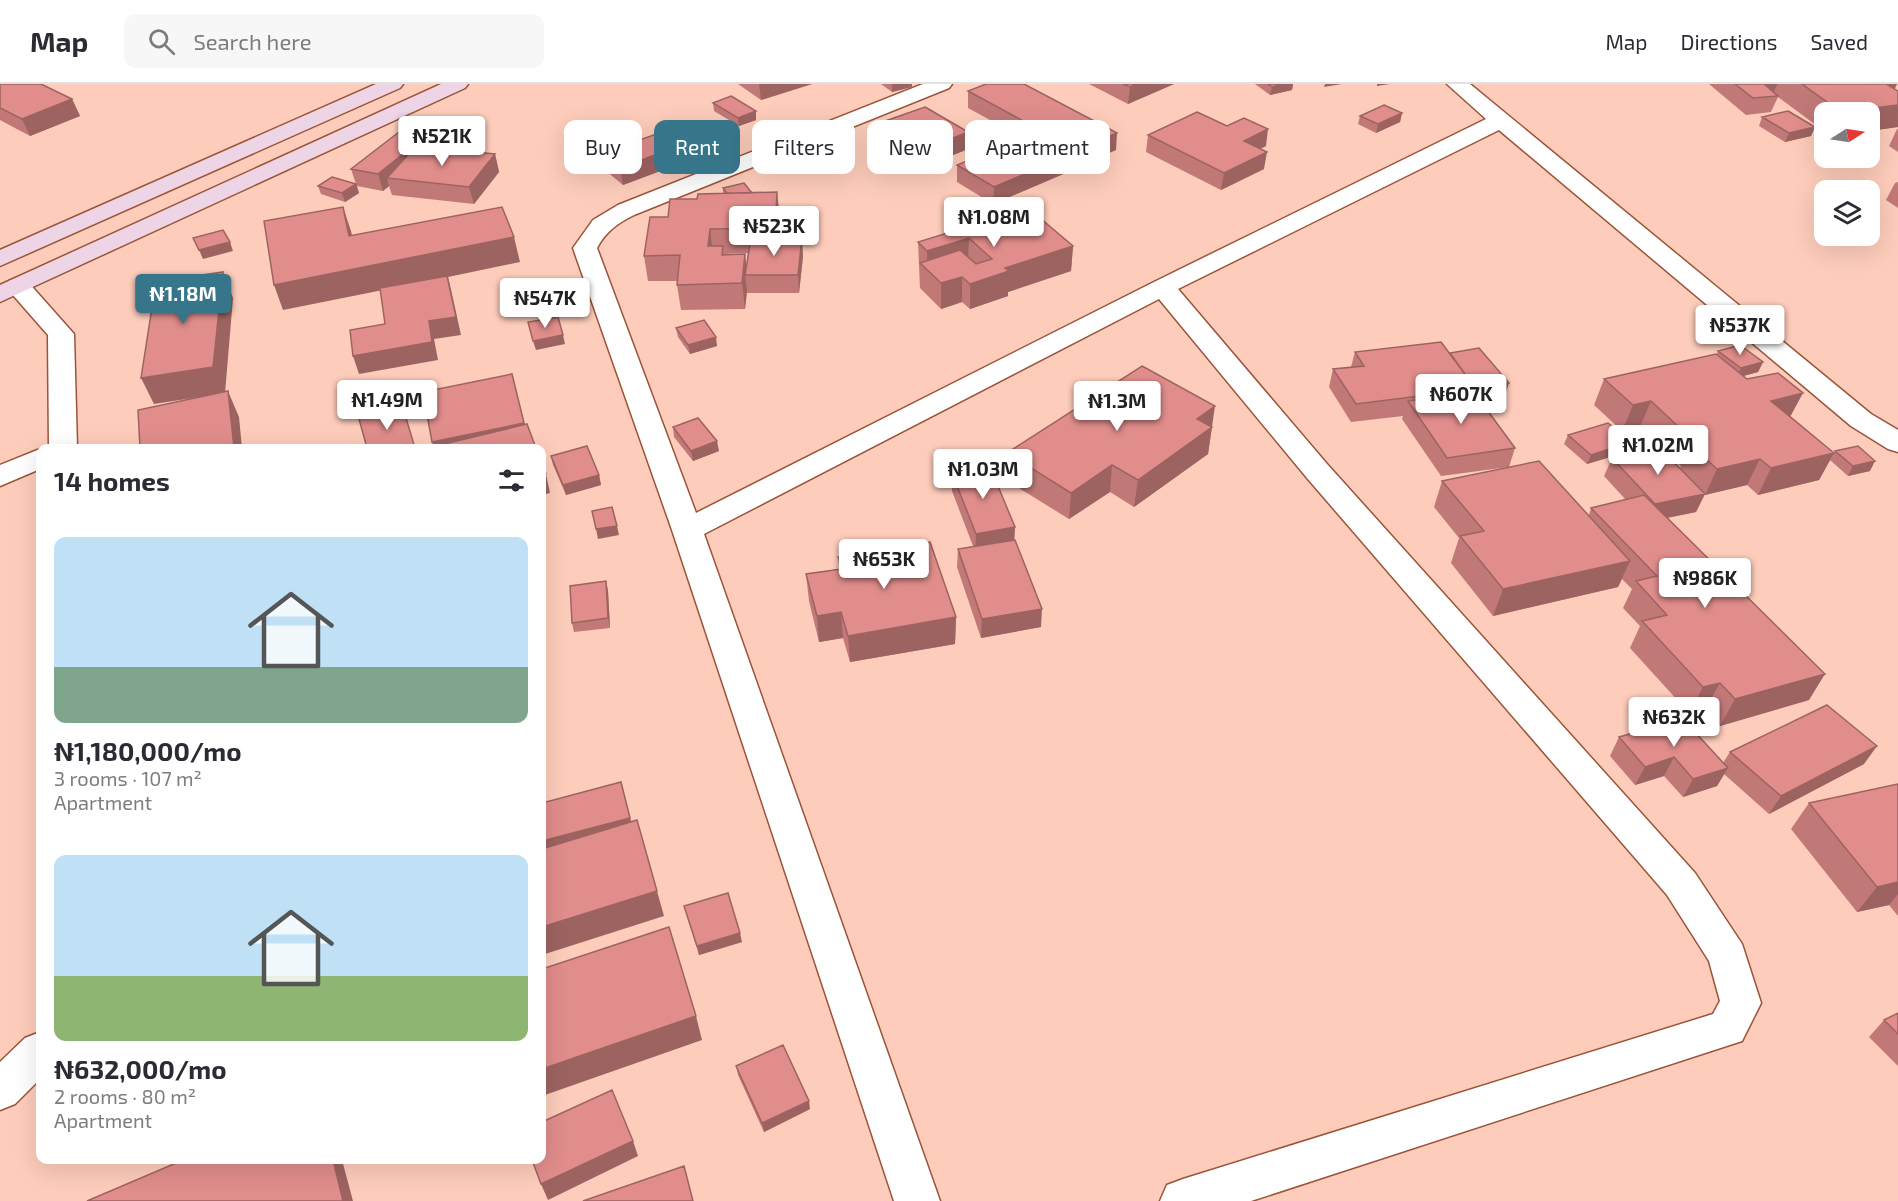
<!DOCTYPE html>
<html lang="en">
<head>
<meta charset="utf-8">
<style>
	body { margin:0; font-family:"Exo 2",sans-serif; background:#f7f7f7; color:#2b2b33; height:100vh; display:flex; flex-direction:column; font-size:22px; white-space:nowrap }
	* { box-sizing:border-box; margin:0 }
	p { font-size:20px; color:#7c7c81 }
	.icon { flex:none; width:33px; height:33px; fill:none; stroke:currentColor; stroke-width:2; stroke-linecap:round; stroke-linejoin:round }
	.map { position:relative; flex:1; overflow:hidden }
	.panel { position:absolute; left:36px; top:360px; width:510px; height:720px; display:flex; flex-direction:column; background:#fff; border-radius:12px; box-shadow:0 6px 24px #0002 }
	.panel>* { flex:none }
	.guide { position:absolute; left:564px; top:36px; width:570px; height:54px; display:flex; gap:12px }
	.needle { width:39px; rotate:78deg }
	.tools { position:absolute; left:1814px; top:18px; display:grid; gap:12px }
	.tools a { display:grid; place-items:center; width:66px; height:66px; border-radius:12px; background:#fff; box-shadow:0 6px 24px #0002; font-size:30px }
	.price { position:absolute; translate:-50% -51px; padding:0 14px; border-radius:6px; background:#fff; color:#222; font-size:20px; line-height:39px; filter:drop-shadow(0 2px 3px #0008) }
	.price::after { content:''; position:absolute; left:50%; top:36px; width:18px; height:14px; margin-left:-9px; background:inherit; clip-path:polygon(0 0,100% 0,50% 100%) }
	.price.active { background:#36758a; color:#fff }
	ul { padding:0; list-style:none }
	li { display:grid; align-content:center; gap:12px; height:318px; padding:0 18px }
	li span { display:grid; place-items:center; height:186px; border-radius:12px; color:#555 }
	li>.icon { margin-inline-start:auto }
	span .icon { width:108px; height:108px; fill:#fffc; stroke-width:1 }
	li b { font-size:26px }
	h2 { display:flex; justify-content:space-between; align-items:center; height:72px; padding:0 18px; font-size:26px }
	.tag { padding:0 21px; border-radius:12px; background:#fff; box-shadow:0 6px 24px #0002; font-size:21px; line-height:54px }
	.tag.active { background:#36758a; color:#fff }
	header { display:flex; align-items:center; gap:36px; box-sizing:border-box; height:84px; padding:0 30px; background:#fff; border-bottom:2px solid #e1e1e2 }
	header strong { font-size:28px }
	nav { display:flex; gap:33px; margin-inline-start:auto; font-size:21px }
	.search { width:420px; height:54px; background:#f7f7f7; display:flex; align-items:center; gap:15px; box-sizing:border-box; padding:0 21px; border-radius:12px; color:#7c7c81; font-size:22px }
	.map>svg:first-child { display:block }
</style>
</head>
<body>
<header>
<strong>Map</strong>
<div class="search"><svg class="icon" aria-label="search" viewBox="0 0 24 24"><circle cx="10" cy="10" r="6"/><path d="M15 15l6 6"/></svg>Search here</div>
<nav><a>Map</a><a>Directions</a><a>Saved</a></nav>
</header>
<div class="map">
<svg width="1898" height="1117" viewBox="0 0 1898 1117">
	<rect width="100%" height="100%" fill="#fdccba"/>
	<g fill="none" stroke-linecap="round" stroke-linejoin="round">
		<g stroke="#9b5439" stroke-width="3">
			<path id="street" d="M923 0H952L949 4 634 131C618 139 606 147 597 164L696 429 1154 198 1486 35 1447 0H1470L1871 330 1898 346V368L1888 365 1851 342 1499 46 1178 205 1327 380 1695 789 1742 860 1761 919 1742 957 1251 1117H1160L1167 1101 1183 1095 1713 930 1720 917 1709 877 1667 811 1307 394 1159 215 704 450 940 1117H894L672 446 573 164 593 136 618 121Z
				M18 194 27 197 74 250 77 364H49L48 251 5 202 9 197Z
				M40 365V385L0 402V381Z
				M40 948V995L15 1020 0 1026V978L25 954Z"/>
		</g>
		<g stroke="#9b5439" stroke-width="3">
			<path id="secondary" d="M376 0H403L400 4 0 182V166Z
				M441 0H468L465 4 0 218V201Z"/>
		</g>
		<use href="#street" fill="#fff" fill-rule="evenodd"/>
		<use href="#secondary" fill="#eed5e5" fill-rule="evenodd"/>
	</g>
	<path fill="#c17978" fill-rule="evenodd" d="M0 0 72 15 80 32 30 52 0 36Z
		M738 0H812L761 16Z
		M881 0H912V3L892 8Z
		M1089 0H1174L1128 20Z
		M1255 0H1293L1292 6 1270 11Z
		M1709 0H1897L1894 5 1898 43 1869 47V28H1824V47L1778 13 1771 28 1746 31Z
		M968 7 1116 66 1076 83 1069 79 1068 88 993 120 957 98V81L1023 54 968 24Z
		M713 19 756 27V36L739 42 714 27Z
		M1402 29 1400 38 1376 49 1358 40 1360 32Z
		M1762 33 1815 43 1811 52 1785 58 1759 42Z
		M888 36 968 48V65L931 80 889 53Z
		M691 38 716 71 674 86 671 83 623 101 605 86 602 69Z
		M1897 45H1898V68L1889 62Z
		M1148 51 1266 62 1260 65 1264 85 1221 106 1146 68Z
		M425 52 428 64 495 70 499 88 474 120 392 111 389 102 383 107 357 102 359 109 345 118 321 110 318 102 356 100 351 85Z
		M1898 98V124L1886 116 1895 99Z
		M723 104 752 109 780 133 778 154 803 172 799 209H747V207L745 225 681 226 677 201V197H648L644 172 668 133 697 115 723 109ZM748 169 746 183 745 170H724Z
		M1005 138 1073 162 1071 187 1008 208V212L970 225 962 218 941 225 920 204 918 158Z
		M676 244 717 262 690 270 678 253Z
		M1718 267 1763 278 1758 288 1743 292 1834 369 1819 396 1758 411 1747 401 1704 411 1696 428 1667 434 1809 616 1720 642 1705 625 1689 629 1630 564 1640 542 1623 524 1632 505 1622 495 1618 503 1493 532 1451 479 1459 454 1434 423 1442 397 1589 431 1591 424 1626 416 1604 392 1612 374 1680 384 1681 382 1640 343 1622 347 1594 321 1604 295 1717 270Z
		M1355 268 1450 269 1509 299 1506 308 1478 313 1515 364 1509 383 1441 392 1402 335 1403 332 1351 338 1329 303 1333 285 1351 283Z
		M673 343 719 367 693 377 674 353Z
		M1211 343H1212L1208 370 1134 423 1110 408 1069 435 1006 396 1007 369Z
		M1568 351 1631 358 1627 368 1587 380 1564 360Z
		M1835 367 1870 387 1848 392 1830 376Z
		M551 372 599 391 601 401 566 411 553 381Z
		M952 389 1015 443 1014 456 1041 543 981 554 957 483 958 465 973 462 952 407Z
		M838 473 956 533 955 560 850 578 843 554 819 558 809 517 806 490 839 485Z
		M606 497 608 507 610 544 574 548 572 539Z
		M1619 653 1723 679 1730 668 1864 680 1769 730 1724 690 1717 702 1683 713 1664 692 1635 701 1610 672Z
		M1898 700V832L1889 821 1857 828 1791 745 1809 719Z
		M684 822 742 858 699 871Z
		M1898 929V982L1869 953 1884 936Z
		M736 982 810 1025 764 1048 738 991Z"/>
	<path fill="#9d6361" d="M759 0H812L761 16Z
		M892 0H912V3L892 8Z
		M1137 0H1174L1128 20 1130 3Z
		M1282 0H1293L1292 6 1270 11 1272 3Z
		M1325 0H1342L1324 3Z
		M1377 0H1390L1377 2Z
		M1764 0H1779L1777 1 1772 12Z
		M1865 0H1897L1886 23 1898 21V43L1869 47V28H1841Z
		M72 15 80 32 30 52 22 35Z
		M756 27V36L739 42 738 34Z
		M1402 29 1400 38 1376 49 1378 40Z
		M1815 43 1811 52 1785 58 1789 49Z
		M1268 45 1266 62 1241 74 1244 57Z
		M968 48V65L931 80V63Z
		M1117 49 1116 66 1076 83 1077 66Z
		M425 52 429 69 387 94 389 102 383 107 378 90Z
		M714 54 716 71 674 86 672 69Z
		M668 66 671 83 623 101 620 84Z
		M1267 68 1264 85 1221 106 1224 89Z
		M495 70 499 88 474 120 469 103Z
		M1069 71 1068 88 993 120 994 103Z
		M356 100 359 109 345 118 342 109Z
		M777 108 780 133 777 169 775 144Z
		M343 123 351 147 358 177 349 152Z
		M710 145 713 170 708 162Z
		M514 153 520 178 448 193 452 210 461 251 434 255 438 276 359 290 353 272 429 237 448 193 283 226 274 201Z
		M802 154 803 172 799 209 798 191Z
		M969 154 968 179 927 186V167Z
		M230 158 233 167 203 175 199 166Z
		M1073 162 1071 187 1008 208V212L970 225V200L1005 184Z
		M745 170 747 191H745L747 207 745 225 742 199Z
		M223 188 233 214 225 309 154 320 141 294Z
		M962 193V218L941 225V199Z
		M563 251 565 260 536 266 533 257Z
		M716 253 717 262 690 270 688 261Z
		M1763 278 1758 288 1736 294 1741 284Z
		M512 290 529 357 494 364H434L432 358Z
		M1509 299 1506 308 1473 313 1476 305 1474 304Z
		M228 307 239 333 242 364H234Z
		M1803 309 1789 335 1771 317Z
		M1651 317 1640 343 1622 347 1633 321Z
		M1215 322 1208 370 1134 423 1138 396 1197 335Z
		M717 357 719 367 693 377 691 367Z
		M1631 358 1627 368 1587 380 1591 371Z
		M1834 369 1819 396 1758 411 1771 384Z
		M1760 375 1747 401 1705 411 1717 385Z
		M1875 377 1870 387 1848 392 1853 382Z
		M1112 381 1110 408 1069 435 1071 409Z
		M546 390 550 409 542 411V391Z
		M599 391 601 401 566 411 563 401Z
		M1705 410 1696 428 1646 438 1655 420Z
		M617 442 619 451 598 455 596 445Z
		M1015 443 1014 462 975 468 976 450Z
		M1630 477 1618 503 1493 532 1503 505Z
		M606 497 608 507 610 544 608 534Z
		M1042 525 1041 543 981 554 982 535Z
		M841 528 843 554 819 558 817 532Z
		M956 533 955 560 850 578 848 552Z
		M1825 590 1809 616 1720 642 1735 615Z
		M1720 599 1705 625 1689 629 1703 603Z
		M1877 662 1864 680 1769 730 1781 712Z
		M1674 673 1664 692 1635 701 1645 683Z
		M1728 684 1717 702 1683 713 1693 695Z
		M621 698 635 752 542 776V757Z
		M1898 798V810L1889 821 1857 828 1877 803Z
		M657 807 664 832 542 871V843Z
		M740 849 742 858 699 871 697 862Z
		M696 932 702 956 542 1012V985Z
		M809 1017 810 1025 764 1048 762 1039Z
		M633 1057 638 1072 548 1116 541 1100Z
		M333 1076H342L353 1117H343Z"/>
	<path fill="#e08d8b" stroke="#9d6361" stroke-width="1.5" d="M0 0H41L72 15 22 35 0 24Z
		M986 0H1024L1117 49 1077 66 968 7Z
		M1123 0H1137L1130 3Z
		M1268 0H1282L1272 3Z
		M1735 0H1768H1764L1778 12 1753 14Z
		M1802 0H1896L1888 1 1898 7V21L1841 28Z
		M731 12 756 27 738 34 713 19Z
		M1384 21 1402 29 1378 40 1360 32Z
		M925 23 968 48 931 63 888 36Z
		M1788 27 1815 43 1789 49 1762 33Z
		M1197 28 1227 42 1244 34 1268 45 1244 57 1267 68 1224 89 1148 51Z
		M691 38 714 54 672 69 668 66 620 84 602 69Z
		M399 48 425 52 378 90 351 85Z
		M1032 50 1069 71 994 103 957 81Z
		M415 63 495 70 469 103 387 94Z
		M332 93 356 100 342 109 318 102Z
		M744 99 752 109H727L723 104Z
		M777 108 775 144 710 145 708 162H723L722 171 745 170 742 199 677 201 680 171 644 172 650 133H668L670 115H697L698 110Z
		M343 123 349 152 502 123 514 153 274 201 264 137Z
		M1034 129 1073 162 1005 184 1009 187 970 200 962 193 941 199 920 179 960 166 976 180 992 175 969 154 927 167 918 158 999 133 1005 138Z
		M223 146 230 158 199 166 193 154Z
		M751 154H802L798 191H745Z
		M223 188 213 283 141 294 156 198Z
		M447 192 456 233 429 237 432 258 353 272 350 246 385 240 380 204Z
		M558 233 563 251 533 257 528 238Z
		M704 236 716 253 688 261 676 244Z
		M1441 258 1476 305 1356 320 1333 285 1364 282 1355 268Z
		M1740 261 1763 278 1741 284 1718 267Z
		M1479 264 1509 299 1475 304 1450 269Z
		M1716 270 1747 295 1778 289 1803 309 1771 317 1834 369 1771 384 1760 375 1717 385 1691 361 1697 360 1651 317 1633 321 1604 295Z
		M1142 282 1215 322 1197 335 1212 343 1138 396 1112 381 1071 409 1007 369Z
		M512 290 524 339 432 358 423 308Z
		M228 307 234 364H140L138 326Z
		M1474 308 1515 364 1447 374 1408 317Z
		M403 324 415 364H367L359 335Z
		M698 334 717 357 691 367 673 343Z
		M1608 339 1631 358 1591 371 1568 351Z
		M527 340 536 364H437L436 362Z
		M587 362 599 391 563 401 551 372Z
		M1858 362 1875 377 1853 382 1835 367Z
		M1661 365 1705 410 1655 420 1612 374Z
		M1539 377 1630 477 1503 505 1460 452 1484 447 1442 397Z
		M542 379 546 390 542 391Z
		M990 383 1015 443 976 450 952 389Z
		M1644 411 1825 590 1735 615 1720 599 1703 603 1642 537 1667 531 1636 497 1657 492 1591 424Z
		M612 423 617 442 596 445 592 427Z
		M1015 456 1042 525 982 535 958 465Z
		M930 458 956 533 848 552 841 528 817 532 806 490 842 485 838 473Z
		M606 497 608 534 572 539 570 502Z
		M1827 621 1877 662 1781 712 1730 668Z
		M1683 635 1728 684 1693 695 1674 673 1645 683 1619 653Z
		M621 698 630 734 542 757V719Z
		M1898 700V798L1877 803 1809 719Z
		M637 736 657 807 542 843V765Z
		M728 809 740 849 697 862 684 822Z
		M669 843 696 932 542 985V885Z
		M1898 929V950L1884 936Z
		M783 961 809 1017 762 1039 736 982Z
		M612 1006 633 1057 541 1100 532 1076H542V1038Z
		M183 1076H333L343 1117H87Z
		M684 1082 693 1117H583Z"/>
</svg>
<div class="tools">
<a><svg class="needle" viewBox="-14 -14 28 28"><path d="M0-13l5 13h-10z" fill="#e53935"/><path d="M0 13l5-13h-10z" fill="#7c7c81"/></svg></a>
<a><svg class="icon" aria-label="layers" viewBox="0 0 24 24"><path d="M12 4l9 5-9 5-9-5zM3 14l9 5 9-5"/></svg></a>
</div>
<b class="price" style="left:442px;top:83px">₦521K</b>
<b class="price" style="left:994px;top:164px">₦1.08M</b>
<b class="price" style="left:774px;top:173px">₦523K</b>
<b class="price active" style="left:183px;top:241px">₦1.18M</b>
<b class="price" style="left:545px;top:245px">₦547K</b>
<b class="price" style="left:1740px;top:272px">₦537K</b>
<b class="price" style="left:1461px;top:341px">₦607K</b>
<b class="price" style="left:387px;top:347px">₦1.49M</b>
<b class="price" style="left:1117px;top:348px">₦1.3M</b>
<b class="price" style="left:1658px;top:392px">₦1.02M</b>
<b class="price" style="left:983px;top:416px">₦1.03M</b>
<b class="price" style="left:884px;top:506px">₦653K</b>
<b class="price" style="left:1705px;top:525px">₦986K</b>
<b class="price" style="left:1674px;top:664px">₦632K</b>
<div class="guide">
<a class="tag">Buy</a>
<a class="tag active">Rent</a>
<a class="tag">Filters</a>
<a class="tag">New</a>
<a class="tag">Apartment</a>
</div>
<section class="panel">
<h2>14 homes<svg class="icon" aria-label="filters" viewBox="0 0 24 24"><path d="M4 7h16M4 17h16"/><circle cx="9" cy="7" r="2"/><circle cx="15" cy="17" r="2"/></svg></h2>
<ul>
<li><span style="background:linear-gradient(#bfe0f5 70%,#7fa58c 0)"><svg class="icon" aria-label="home" viewBox="0 0 24 24"><path d="M3 11l9-7 9 7M6 9v11h12V9"/></svg></span><div><b>₦1,180,000/mo</b><p>3 rooms · 107 m²</p><p>Apartment</p></div></li>
<li><span style="background:linear-gradient(#bfe0f5 65%,#8fb573 0)"><svg class="icon" aria-label="home" viewBox="0 0 24 24"><path d="M3 11l9-7 9 7M6 9v11h12V9"/></svg></span><div><b>₦632,000/mo</b><p>2 rooms · 80 m²</p><p>Apartment</p></div></li>
</ul>
</section>
</div>
</body>
</html>
